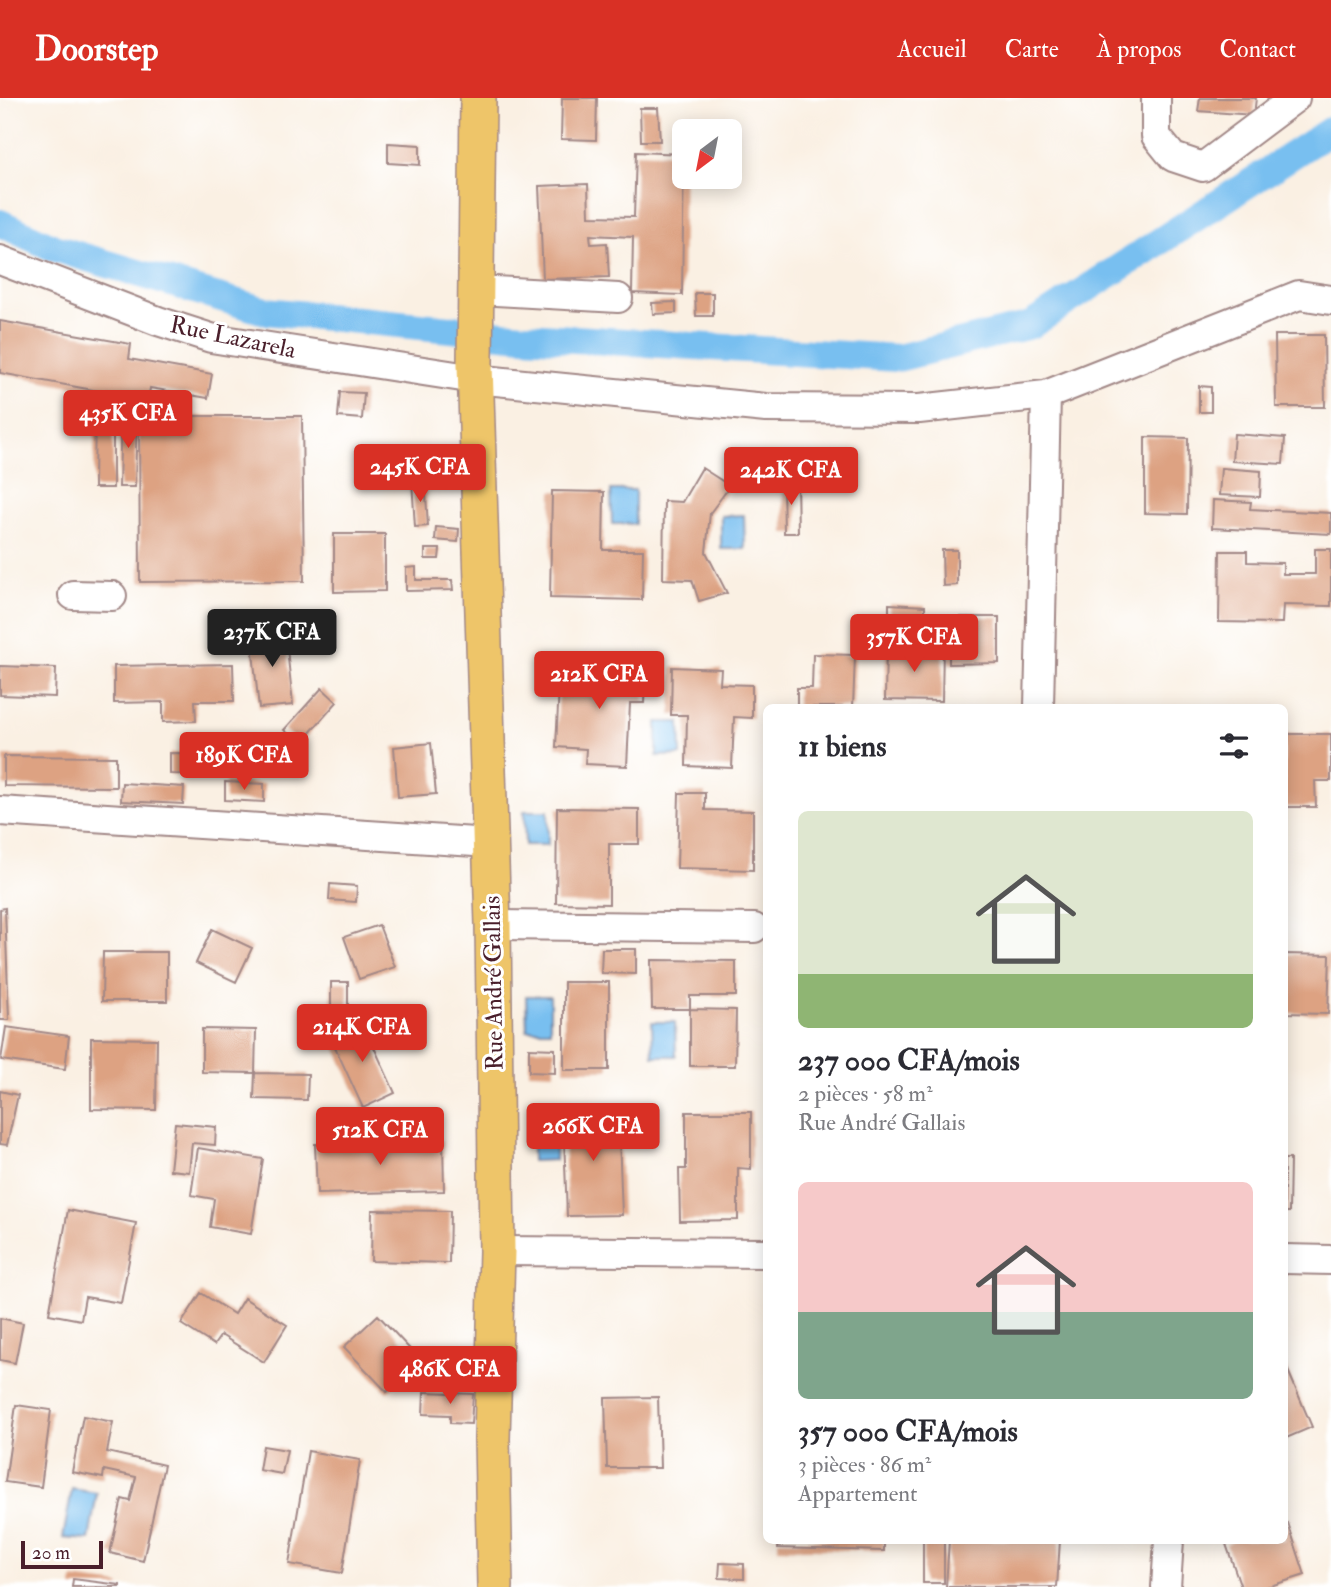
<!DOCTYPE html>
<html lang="fr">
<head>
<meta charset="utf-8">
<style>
	body { margin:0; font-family:"IM FELL Double Pica",serif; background:#f2f2f3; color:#2b2b33; height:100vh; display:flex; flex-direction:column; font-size:26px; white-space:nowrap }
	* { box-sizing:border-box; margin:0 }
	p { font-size:23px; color:#7c7c81 }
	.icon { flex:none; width:38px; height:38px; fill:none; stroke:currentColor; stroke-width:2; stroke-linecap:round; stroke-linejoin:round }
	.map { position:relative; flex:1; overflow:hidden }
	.sheet { position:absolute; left:763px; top:606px; width:525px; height:840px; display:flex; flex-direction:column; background:#fff; border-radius:10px; box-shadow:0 4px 18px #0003 }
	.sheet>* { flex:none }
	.needle { width:46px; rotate:212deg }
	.fabs { position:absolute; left:672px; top:21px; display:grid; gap:14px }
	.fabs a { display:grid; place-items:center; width:70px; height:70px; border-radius:10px; background:#fff; box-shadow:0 4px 18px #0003; font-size:35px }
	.scale { position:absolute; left:21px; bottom:18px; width:82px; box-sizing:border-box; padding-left:7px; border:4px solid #4a1f2b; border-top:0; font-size:19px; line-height:24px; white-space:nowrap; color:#4a1f2b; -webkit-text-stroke:5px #fff; paint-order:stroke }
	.price { position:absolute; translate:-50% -60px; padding:0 16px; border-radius:7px; background:#d93025; color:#fff; font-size:23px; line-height:46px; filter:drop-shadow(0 2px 4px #0008) }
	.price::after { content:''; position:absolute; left:50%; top:42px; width:21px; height:16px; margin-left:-10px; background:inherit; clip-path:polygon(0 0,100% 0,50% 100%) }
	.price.current { background:#222; color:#fff }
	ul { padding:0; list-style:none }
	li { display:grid; align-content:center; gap:14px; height:371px; padding:0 35px }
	li span { display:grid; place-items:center; height:217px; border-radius:10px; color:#555 }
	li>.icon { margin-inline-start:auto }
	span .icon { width:126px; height:126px; fill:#fffc; stroke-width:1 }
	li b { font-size:30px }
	h2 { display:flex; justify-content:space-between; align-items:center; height:84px; padding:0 35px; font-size:30px }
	header { display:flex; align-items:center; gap:42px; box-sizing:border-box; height:98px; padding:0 35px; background:#d93025; color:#fff }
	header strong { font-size:33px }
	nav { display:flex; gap:38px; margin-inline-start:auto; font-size:24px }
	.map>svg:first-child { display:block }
</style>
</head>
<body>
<header>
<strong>Doorstep</strong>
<nav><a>Accueil</a><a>Carte</a><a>À propos</a><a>Contact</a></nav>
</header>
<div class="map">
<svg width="1331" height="1489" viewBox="0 0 1331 1489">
	<rect width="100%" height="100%" fill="#fff"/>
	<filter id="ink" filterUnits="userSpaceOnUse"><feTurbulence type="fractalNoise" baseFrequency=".0143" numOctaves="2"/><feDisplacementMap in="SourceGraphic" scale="14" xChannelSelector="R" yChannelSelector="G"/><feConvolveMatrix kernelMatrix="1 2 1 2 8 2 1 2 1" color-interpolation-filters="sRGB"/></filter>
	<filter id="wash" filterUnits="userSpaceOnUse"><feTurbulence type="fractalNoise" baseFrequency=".00686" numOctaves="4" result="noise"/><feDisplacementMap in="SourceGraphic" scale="28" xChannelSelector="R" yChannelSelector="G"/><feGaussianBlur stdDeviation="1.57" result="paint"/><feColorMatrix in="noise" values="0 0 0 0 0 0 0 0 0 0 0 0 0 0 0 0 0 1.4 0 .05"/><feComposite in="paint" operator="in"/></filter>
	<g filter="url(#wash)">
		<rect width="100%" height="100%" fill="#faf0e3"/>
		<path fill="#78bff0" stroke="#616f8e" stroke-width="2" d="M611 392H635V426H612Z
			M744 417 745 451H721V418Z
			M657 624H680L681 657 657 658Z
			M524 713H548V747H525Z
			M526 898H550V932H527Z
			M652 924H675L676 958H653Z
			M532 1029H555V1062L532 1063Z
			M72 1391 97 1395 89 1442 63 1440Z"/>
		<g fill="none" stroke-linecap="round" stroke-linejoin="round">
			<path stroke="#78bff0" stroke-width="28" d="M0 125 54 150 265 213 523 238 898 260 1031 227 1331 32"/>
		</g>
		<g id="blocks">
			<path fill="#dda282" d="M562 0H597L596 42 561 41Z
				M1200 0H1256L1254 17 1198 13Z
				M640 10H658L660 43H641Z
				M388 45 420 47V67L388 65Z
				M636 54 684 56 682 197 632 195 633 139 590 137 591 146 607 145 609 179 543 181 539 88 588 86 589 118 634 119Z
				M695 195H713V218H696Z
				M676 204V215L653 216 652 205Z
				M0 223 131 246 129 261 212 276 208 300 150 290 148 302 0 275Z
				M1275 237H1324L1325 309H1276Z
				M1199 288 1211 289V314H1199Z
				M340 294 364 295 362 321 338 319Z
				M95 312 113 313V390H94Z
				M121 315H137L135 389H119Z
				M139 318H302L304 483 140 484Z
				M1234 336 1285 340 1283 366 1232 363Z
				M1145 339 1188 340 1187 416 1145 415Z
				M702 370 730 388 710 415 706 454 727 495 699 503 692 482 663 481 664 403 682 404Z
				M1221 370 1261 373 1260 399 1219 397Z
				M425 382 428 428 415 429 412 383Z
				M797 382 798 435H784L783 383Z
				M552 393 604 394 603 452H643L642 502 550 500Z
				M1213 402 1251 404 1250 411 1331 415V436L1212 430Z
				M436 429 459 431 458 444 435 442Z
				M334 436H385V493L334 494Z
				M425 451H440L439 461H425Z
				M1315 451H1331V508L1283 507 1282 525 1219 524 1220 453H1247V464L1283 465V476H1315Z
				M942 452H957V487L943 488Z
				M416 469V482H452L453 492 406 493V470Z
				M889 506 925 508V524L889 523Z
				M949 519H999V565L949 566Z
				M285 532 293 607 259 610 251 536Z
				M886 549H943L942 603 885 602Z
				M813 556 855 557 853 609H797V590H812Z
				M570 565 646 569 644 605H630L627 668 585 666 586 651 556 649 559 588H569Z
				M233 566 234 603H195L196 623 163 624V604L114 605V568Z
				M0 568 56 570 55 599 0 597Z
				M672 569 721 571 720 586 752 587V620L734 619 732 670 686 668 687 617H671Z
				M322 590 337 604 300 646 284 632Z
				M1284 636H1331V683H1315L1316 709H1284Z
				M431 645 436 696 398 699 394 649Z
				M170 655 240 656V677L170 676Z
				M4 658 116 659V689L4 688Z
				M225 684 264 686V704L225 702Z
				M122 685 184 689 183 706 121 703Z
				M679 695H705V712L753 713V772L677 770Z
				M557 710 639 711V746H609V806L556 805Z
				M330 786 357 788 356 804 329 802Z
				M5 810 9 922H0V811Z
				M379 827 395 869 359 881 344 839Z
				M212 831 252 850 236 884 196 865Z
				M602 851H636V876L601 875Z
				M103 854H167V903H102Z
				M1284 856 1330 857 1328 916 1284 915Z
				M651 862 736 863V898H690V911H652Z
				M331 884H348V925H331Z
				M564 884H609V972H564Z
				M690 911 736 912 735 968H690Z
				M362 923 395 995 363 1010 330 938Z
				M6 929 69 938 65 971 1 962Z
				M202 931 256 932 255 975 308 976 307 1002 254 1001 255 975 202 974Z
				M91 940 157 941 156 1012 91 1011Z
				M529 950 555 951V975L529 974Z
				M0 993 18 997 7 1047 0 1046Z
				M618 1012 622 1117 567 1118 563 1013Z
				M686 1014H751V1071L738 1070V1122L680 1123 679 1071H686Z
				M175 1025 216 1029 215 1047 192 1045 189 1074 170 1072Z
				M443 1042 444 1093 317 1096 315 1046Z
				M198 1050 263 1061 251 1136 210 1129 214 1101 191 1097Z
				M1284 1061H1290L1289 1114H1284Z
				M68 1112 136 1125 121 1205 85 1199 81 1222 49 1216Z
				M372 1112 450 1113 449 1165 371 1163Z
				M201 1195 234 1216 244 1200 287 1227 264 1264 221 1237 214 1247 181 1226Z
				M378 1217 421 1263 387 1294 344 1249Z
				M0 1220 23 1225 15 1265 0 1262Z
				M1284 1263 1312 1329 1284 1341Z
				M424 1294 473 1296 471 1326 450 1325V1317L423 1316Z
				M658 1299 660 1370H607L605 1300Z
				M16 1307 51 1312 41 1389 5 1384Z
				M83 1318 113 1324 107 1354 164 1367 143 1463 110 1455 122 1401 130 1403 136 1379 104 1372 103 1380 72 1374Z
				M263 1348 287 1352 282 1376 259 1372Z
				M308 1353 360 1362 342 1475 289 1466Z
				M1288 1425 1305 1477 1267 1489H1241L1226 1446 1237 1442H1284V1426Z
				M778 1442H884V1453L778 1450Z
				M923 1442H944V1485H923Z
				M949 1442H1060L1057 1489H946Z
				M720 1465 744 1466V1481L719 1480Z
				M73 1481 120 1487V1489H72Z"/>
		</g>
	</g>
	<g filter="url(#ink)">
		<use href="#blocks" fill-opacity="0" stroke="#a28887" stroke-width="2"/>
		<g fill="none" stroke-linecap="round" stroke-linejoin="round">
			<g stroke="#a28887" stroke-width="32">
				<path id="minor" d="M1156 0V38L1173 59 1203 69 1295 0
					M0 162 158 223 211 240 475 281 766 310 919 311 1046 297 1299 197 1331 202
					M477 192 618 200
					M73 497 112 498
					M1039 609 1046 297
					M0 713 490 745
					M493 827 754 830
					M497 1153 766 1155
					M1284 1161 1331 1162
					M1166 1489 1169 1442"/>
			</g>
			<g stroke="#a28887" stroke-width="38">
				<path id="major" d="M478 0 475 266 493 827 497 1153 492 1341 495 1489"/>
			</g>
			<use href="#minor" stroke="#fff" stroke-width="28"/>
			<use href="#major" stroke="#eec569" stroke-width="35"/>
		</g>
	</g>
	<g text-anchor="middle" stroke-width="6" stroke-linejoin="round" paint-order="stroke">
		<g font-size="24" fill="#4a1f2b" stroke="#fff">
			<text transform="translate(233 239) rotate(12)" y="8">Rue Lazarela</text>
			<text transform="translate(493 885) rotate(-91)" y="8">Rue André Gallais</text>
		</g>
	</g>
</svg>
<div class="fabs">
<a><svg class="needle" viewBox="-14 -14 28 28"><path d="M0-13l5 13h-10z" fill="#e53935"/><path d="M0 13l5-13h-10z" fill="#7c7c81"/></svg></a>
</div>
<div class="scale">20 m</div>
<b class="price" style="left:128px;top:352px">435K CFA</b>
<b class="price" style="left:420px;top:406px">245K CFA</b>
<b class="price" style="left:791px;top:409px">242K CFA</b>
<b class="price current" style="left:272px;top:571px">237K CFA</b>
<b class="price" style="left:914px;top:576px">357K CFA</b>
<b class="price" style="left:599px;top:613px">212K CFA</b>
<b class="price" style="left:244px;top:694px">189K CFA</b>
<b class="price" style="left:362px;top:966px">214K CFA</b>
<b class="price" style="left:593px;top:1065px">266K CFA</b>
<b class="price" style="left:380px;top:1069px">512K CFA</b>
<b class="price" style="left:450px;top:1308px">486K CFA</b>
<section class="sheet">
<h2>11 biens<svg class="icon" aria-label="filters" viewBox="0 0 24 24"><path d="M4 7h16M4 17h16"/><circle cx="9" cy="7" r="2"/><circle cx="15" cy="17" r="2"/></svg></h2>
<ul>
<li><span style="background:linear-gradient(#dfe7d0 75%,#8fb573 0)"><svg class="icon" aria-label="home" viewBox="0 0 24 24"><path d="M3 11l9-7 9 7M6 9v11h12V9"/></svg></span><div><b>237 000 CFA/mois</b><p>2 pièces · 58 m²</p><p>Rue André Gallais</p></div></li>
<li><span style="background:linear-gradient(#f6c9c9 60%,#7fa58c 0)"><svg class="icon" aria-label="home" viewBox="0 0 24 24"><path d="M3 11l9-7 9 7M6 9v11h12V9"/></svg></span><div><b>357 000 CFA/mois</b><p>3 pièces · 86 m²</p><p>Appartement</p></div></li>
</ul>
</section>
</div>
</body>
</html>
